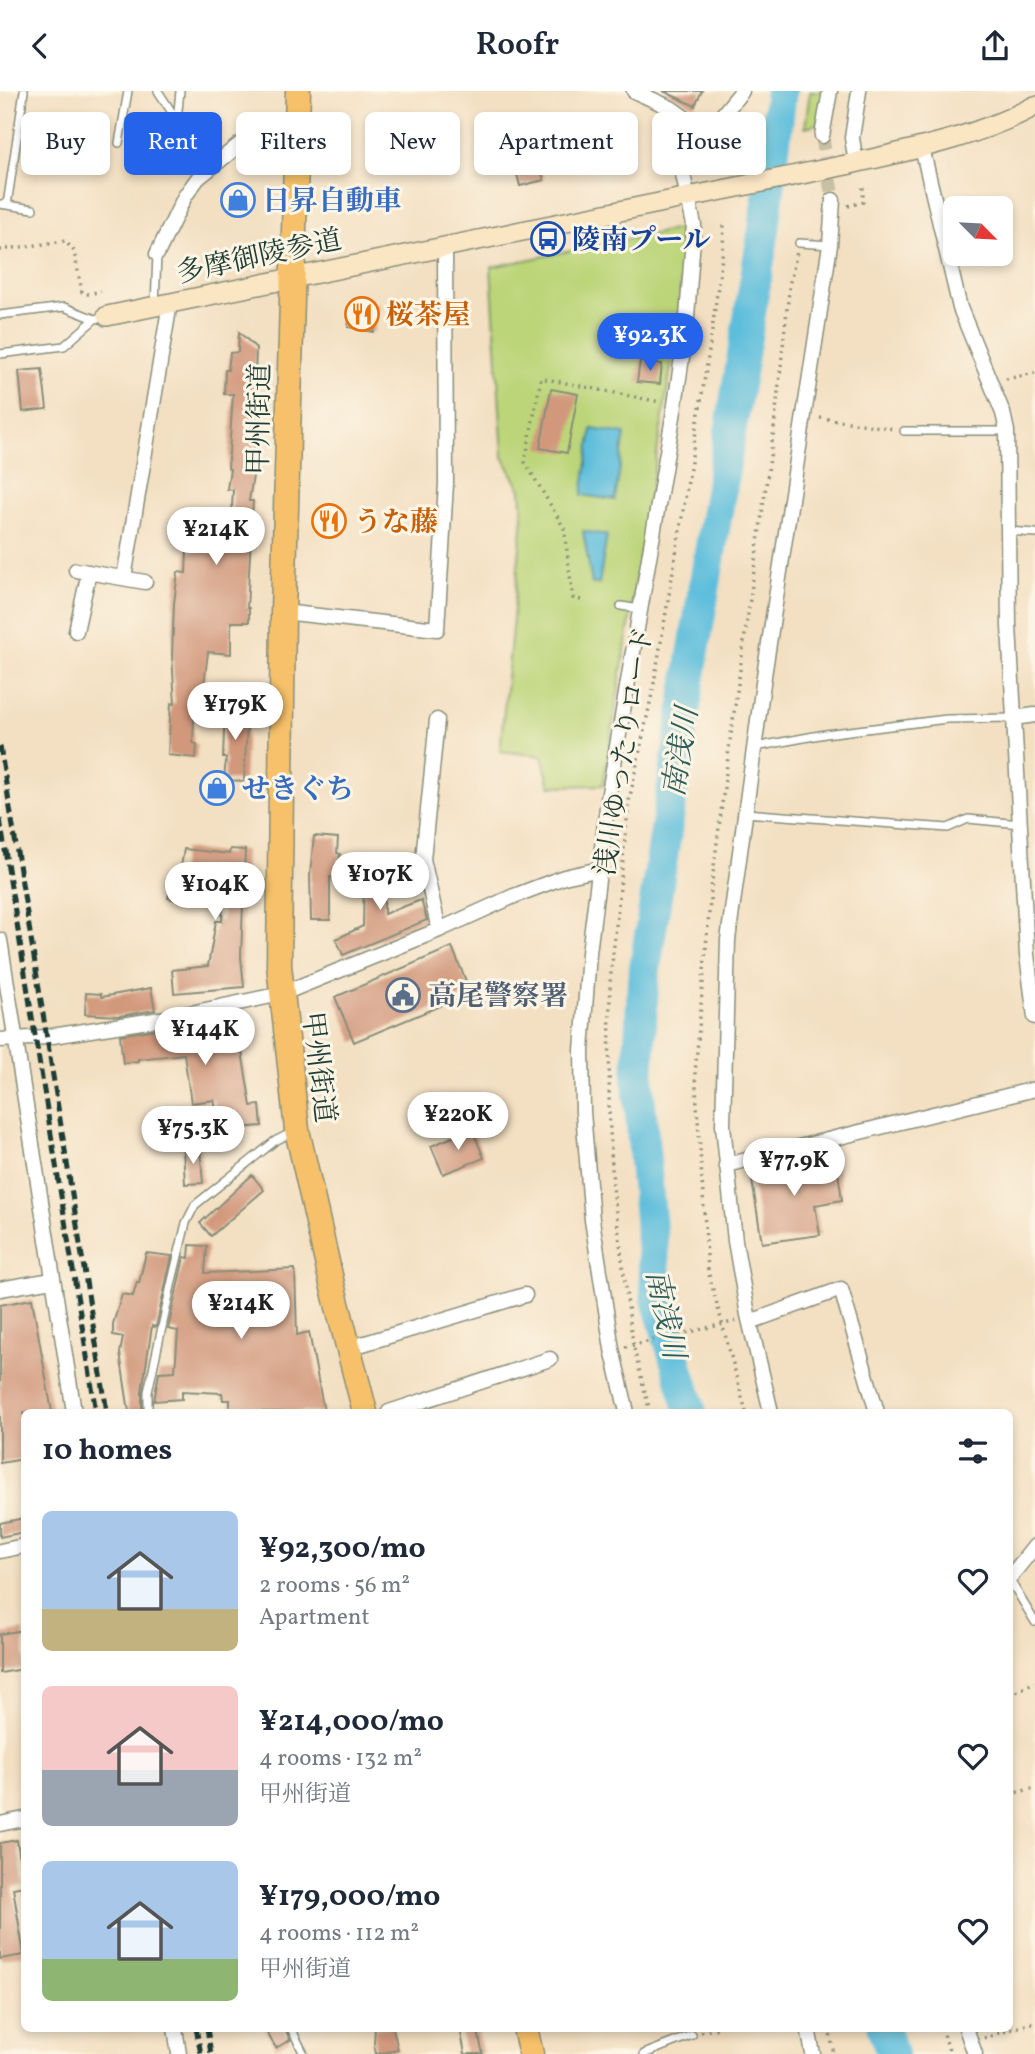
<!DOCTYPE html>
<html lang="en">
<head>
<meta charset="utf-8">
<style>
	body { margin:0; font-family:Vollkorn,"Noto Serif JP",serif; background:#f2f2f3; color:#1f2937; height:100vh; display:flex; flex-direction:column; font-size:26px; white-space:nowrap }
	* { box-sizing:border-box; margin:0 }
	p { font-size:23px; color:#747a83 }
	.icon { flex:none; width:38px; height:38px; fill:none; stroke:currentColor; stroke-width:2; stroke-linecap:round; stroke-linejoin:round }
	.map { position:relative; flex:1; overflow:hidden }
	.details { position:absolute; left:21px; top:1318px; width:992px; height:623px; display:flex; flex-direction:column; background:#fff; border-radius:10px; box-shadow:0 4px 10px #0003 }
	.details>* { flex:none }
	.hud { position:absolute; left:21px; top:21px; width:994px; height:63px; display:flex; gap:14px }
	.needle { width:46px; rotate:114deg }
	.buttons { position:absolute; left:943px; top:105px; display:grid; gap:14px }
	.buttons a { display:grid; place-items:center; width:70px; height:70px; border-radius:10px; background:#fff; box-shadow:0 4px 10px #0003; font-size:35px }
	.price { position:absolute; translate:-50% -60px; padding:0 16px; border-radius:24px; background:#fff; color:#222; font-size:23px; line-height:46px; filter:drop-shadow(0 2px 4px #0008) }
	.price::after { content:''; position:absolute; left:50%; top:42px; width:21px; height:16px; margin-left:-10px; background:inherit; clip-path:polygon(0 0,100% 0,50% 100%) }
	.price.active { background:#2563eb; color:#fff }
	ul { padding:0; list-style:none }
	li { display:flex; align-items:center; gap:21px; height:175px; padding:0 21px }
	li span { display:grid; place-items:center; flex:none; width:196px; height:140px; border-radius:10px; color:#555 }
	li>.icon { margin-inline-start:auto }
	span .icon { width:84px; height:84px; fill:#fffc; stroke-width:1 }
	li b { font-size:30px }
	h2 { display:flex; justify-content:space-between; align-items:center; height:84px; padding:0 21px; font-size:30px }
	.chip { padding:0 24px; border-radius:10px; background:#fff; box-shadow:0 4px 10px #0003; font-size:24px; line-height:63px }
	.chip.active { background:#2563eb; color:#fff }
	header { display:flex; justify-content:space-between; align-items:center; height:91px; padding:0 21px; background:#fff; font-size:32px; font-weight:600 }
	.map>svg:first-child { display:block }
</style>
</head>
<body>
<header><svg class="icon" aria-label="back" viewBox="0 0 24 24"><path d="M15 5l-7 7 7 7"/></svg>Roofr<svg class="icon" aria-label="share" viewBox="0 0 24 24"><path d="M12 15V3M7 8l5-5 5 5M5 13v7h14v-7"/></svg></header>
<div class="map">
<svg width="1035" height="1963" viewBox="0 0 1035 1963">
	<rect width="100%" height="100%" fill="#fcf5e5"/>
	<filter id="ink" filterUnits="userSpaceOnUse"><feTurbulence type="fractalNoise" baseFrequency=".0143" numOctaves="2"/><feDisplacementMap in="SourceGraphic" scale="14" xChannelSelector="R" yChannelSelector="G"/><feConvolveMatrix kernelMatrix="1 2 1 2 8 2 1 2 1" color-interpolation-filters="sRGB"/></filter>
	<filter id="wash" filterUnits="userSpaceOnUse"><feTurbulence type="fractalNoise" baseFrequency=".00686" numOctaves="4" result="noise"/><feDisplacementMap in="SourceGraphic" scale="28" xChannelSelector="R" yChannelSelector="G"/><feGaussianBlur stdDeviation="1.57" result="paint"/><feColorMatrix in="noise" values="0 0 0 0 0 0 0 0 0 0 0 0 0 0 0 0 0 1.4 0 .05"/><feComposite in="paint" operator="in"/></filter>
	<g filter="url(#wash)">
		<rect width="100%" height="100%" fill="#f3dfc1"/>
		<path fill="#bcd579" stroke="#6e8956" stroke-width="2" d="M810 0H825L818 33 805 36Z
			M683 137 680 221 603 694 550 695 542 665 500 660 523 426 521 399 503 366 491 176Z"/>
		<path fill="#5dbedc" stroke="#3e7e88" stroke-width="2" d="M592 338 625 343 615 409 582 404Z
			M583 440 607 444 599 493H592Z"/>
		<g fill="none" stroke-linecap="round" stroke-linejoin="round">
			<path stroke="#5dbedc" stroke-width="32" d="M691 1321 657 1208 638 989 643 890 693 564 764 138 781 0
				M883 1937 892 1963"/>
		</g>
		<g id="blocks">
			<path fill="#d2987c" d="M663 0H702L695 15Z
				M533 50 544 89 520 95 510 56Z
				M353 209 379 214 374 241 348 236Z
				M239 241 256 257 254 316H257L253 385 249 410H253L247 517H249V531H231V563L208 561 200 627 194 626 193 652 197 653 196 667 168 664 171 612 175 613 172 564 174 512 178 481 186 482 187 460H223L224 432 231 433 233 399 227 398 230 378 228 377 233 303H224L225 279H228L230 262 238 261Z
				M640 270 662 273 660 293 637 291Z
				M42 278 47 318 23 321 19 280Z
				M551 298 578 303 567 362 540 357Z
				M225 614 248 615 244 690 224 689 226 667H223Z
				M314 745 338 747 337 762 340 763 337 787 330 786V829H311L310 784Z
				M184 758 229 763 230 758 245 759 241 866 244 896 174 902 172 879 208 875 216 830H222L225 781 197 778 188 812 168 807 172 791 178 793Z
				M368 763 385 764 384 823 421 809 427 829 343 864 336 848 363 835 364 787H368Z
				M452 856 471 902 354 951 335 906Z
				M151 897 155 919 119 925 85 923 86 902 101 903V906Z
				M236 925 251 1015 260 1014 262 1035 238 1037 239 1046 222 1050 214 1009 191 1012 184 963 138 968V970L123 972 120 944Z
				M472 1038 484 1067 443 1083 431 1055Z
				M200 1057 203 1092 185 1093 183 1058Z
				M836 1066 842 1109 815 1114 820 1144 762 1152 751 1083 776 1079V1076Z
				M252 1084 264 1099 211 1145 200 1132Z
				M190 1154 207 1155 205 1182 295 1178 297 1244 309 1241 324 1321H230V1309H223L222 1302 182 1300V1308L154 1310 159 1281 175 1280 178 1240 168 1238 184 1166 189 1167Z
				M146 1162 172 1165 156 1236 152 1235 142 1301V1321H129L120 1262 123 1246 113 1244V1233L122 1203 133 1205 137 1191 139 1192Z
				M32 1208 52 1321H24V1368L0 1372V1214Z
				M24 1427V1441L0 1446V1432Z
				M24 1539V1578L0 1582V1543Z
				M17 1749 24 1795 13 1797 24 1864 0 1868V1752Z
				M264 1937H285L290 1949 276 1957Z
				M375 1937H393L398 1959 376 1963 374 1953Z
				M460 1937H477L483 1963H465Z"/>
		</g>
	</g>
	<g filter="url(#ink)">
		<use href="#blocks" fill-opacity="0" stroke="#898e7a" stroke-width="2"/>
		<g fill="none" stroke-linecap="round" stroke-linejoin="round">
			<path stroke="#c9bfa5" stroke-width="14" stroke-dasharray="14 7" stroke-linecap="butt" d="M822 45 833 109"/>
			<g stroke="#898e7a" stroke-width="10">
				<path id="lane" d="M158 0 184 40 203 82
					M177 29 180 0
					M119 52 128 0
					M0 113 33 118
					M7 114 24 0
					M799 152 830 154
					M155 215 157 163
					M0 224 64 216 95 228
					M0 263 64 255 95 228 106 226
					M904 340H1006
					M1008 440 1035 442
					M621 515 640 518
					M755 656 825 643 947 628 1013 627
					M745 722 948 737 968 728 1020 733
					M148 1321V1301L172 1190 186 1132 195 1114 275 1050 293 1041
					M1010 1489 1035 1531
					M291 1937 304 1963
					M644 1963 692 1944"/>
			</g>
			<g stroke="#898e7a" stroke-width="17">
				<path id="street" d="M634 0 671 17 695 34
					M822 45 830 0
					M922 57 960 217 1003 322 1007 340 1009 535 1027 864 1035 926
					M856 72 852 47 859 0
					M157 163 185 105 198 87 254 42 297 40
					M76 479 145 491
					M124 487 170 212
					M283 521 437 538 446 393 445 155
					M76 540 89 481
					M1014 627 1035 624
					M437 629 423 768 439 839
					M0 849 74 1321
					M0 949 46 946 167 927 281 903 439 839 514 805 564 786 600 778
					M726 1074 1035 998
					M0 1198 52 1189
					M750 1231 841 1198 877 1321
					M349 1257 525 1204
					M389 1321 550 1268
					M627 1321 612 1258 592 1129 583 1021 582 960 589 862 608 708 675 314 686 239 694 134 680 70 683 54 695 34 715 33 742 0
					M771 1321 748 1224 735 1150 723 1034 728 849 764 585 830 154 833 109
					M0 1460 24 1455
					M1010 1486 1035 1455
					M0 1733 24 1728
					M175 1937 179 1963
					M808 1937 813 1963
					M966 1937 975 1963"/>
			</g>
			<g stroke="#898e7a" stroke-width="22">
				<path id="secondary" d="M846 74C911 59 975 47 1035 15
					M107 225 703 103"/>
			</g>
			<g stroke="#898e7a" stroke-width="27">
				<path id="highway" d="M298 0 283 521 279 874 297 1039 332 1193 365 1321
					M525 1937 531 1963"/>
			</g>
			<path stroke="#898e7a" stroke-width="3.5" stroke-dasharray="2 5" stroke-linecap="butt" d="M708 48 711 70
				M848 115 863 111V94
				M0 159 65 150 74 160 82 201 88 203 101 200
				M1006 288 1035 282
				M820 327 895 338
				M581 509 573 507 564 437 525 371 541 287 660 311
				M625 1256 737 1230
				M650 1321 633 1254 613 1097 609 1020 610 892 629 710 653 598 681 433 710 254 723 158 724 132
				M746 1321 708 1180 695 983 711 799 730 650 774 338 790 191 797 161
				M1010 1604 1035 1591
				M1010 1703 1035 1697
				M829 1937 834 1963
				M942 1937 950 1963
				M701 1941 718 1937
				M984 1947 1035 1931"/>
			<use href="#lane" stroke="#fff" stroke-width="7"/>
			<use href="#street" stroke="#fff" stroke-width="14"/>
			<use href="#secondary" stroke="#fbe6c4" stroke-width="19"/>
			<use href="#highway" stroke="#f6c16b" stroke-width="24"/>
			<path stroke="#1f3d34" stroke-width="5" stroke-dasharray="10 5" stroke-linecap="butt" d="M0 655 107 1321
				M0 728 96 1321
				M196 1937 201 1963
				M207 1937 211 1963"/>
			<g stroke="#898e7a" stroke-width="22" stroke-linecap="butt">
				<path id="secondary-bridge" d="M703 103 846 74"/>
			</g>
			<use href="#secondary-bridge" stroke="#fbe6c4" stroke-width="19"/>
		</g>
	</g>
	<defs>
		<g id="shop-ring" transform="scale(1.75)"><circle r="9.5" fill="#fcf5e5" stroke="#3f7fe0" stroke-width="1.5"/><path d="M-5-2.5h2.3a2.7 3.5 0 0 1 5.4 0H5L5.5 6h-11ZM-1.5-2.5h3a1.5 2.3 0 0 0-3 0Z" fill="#3f7fe0"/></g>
		<g id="bus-ring" transform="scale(1.75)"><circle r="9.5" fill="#fcf5e5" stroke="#1a4fb4" stroke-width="1.5"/><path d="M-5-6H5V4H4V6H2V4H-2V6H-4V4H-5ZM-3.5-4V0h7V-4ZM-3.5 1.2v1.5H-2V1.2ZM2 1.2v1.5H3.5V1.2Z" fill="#1a4fb4"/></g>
		<g id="restaurant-ring" transform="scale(1.75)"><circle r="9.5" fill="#fcf5e5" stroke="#e8710a" stroke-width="1.5"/><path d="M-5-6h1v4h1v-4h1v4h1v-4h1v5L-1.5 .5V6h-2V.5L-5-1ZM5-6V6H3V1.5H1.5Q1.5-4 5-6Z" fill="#e8710a"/></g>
		<g id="civic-ring" transform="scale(1.75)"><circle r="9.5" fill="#fcf5e5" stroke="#5c6f8a" stroke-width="1.5"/><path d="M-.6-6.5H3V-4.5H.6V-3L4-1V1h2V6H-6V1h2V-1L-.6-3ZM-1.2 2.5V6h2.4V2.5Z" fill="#5c6f8a"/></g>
	</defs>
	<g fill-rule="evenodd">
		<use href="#shop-ring" x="238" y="109"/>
		<use href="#bus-ring" x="548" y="148"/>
		<use href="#restaurant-ring" x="362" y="223"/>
		<use href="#restaurant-ring" x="329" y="430"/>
		<use href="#shop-ring" x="217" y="697"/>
		<use href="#civic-ring" x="403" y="904"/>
	</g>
	<g text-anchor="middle" stroke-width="6" stroke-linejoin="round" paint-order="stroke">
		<g font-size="28" font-weight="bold" fill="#366cbe" stroke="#fcf5e5" text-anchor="start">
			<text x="262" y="119">日昇自動車</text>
			<text x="242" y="707">せきぐち</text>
		</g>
		<g font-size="28" font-weight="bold" fill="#164399" stroke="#fcf5e5" text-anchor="start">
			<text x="572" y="158">陵南プール</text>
		</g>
		<g font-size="28" fill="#1f3d34" stroke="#fcf5e5">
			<text transform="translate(259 164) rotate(-12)" y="10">多摩御陵参道</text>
			<text transform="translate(258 328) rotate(-89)" y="10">甲州街道</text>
			<text transform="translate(623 660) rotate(-81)" y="10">浅川ゆったりロード</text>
			<text transform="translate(320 976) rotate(83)" y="10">甲州街道</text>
		</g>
		<g font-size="28" font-weight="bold" fill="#c56008" stroke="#fcf5e5" text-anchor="start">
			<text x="386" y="233">桜茶屋</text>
			<text x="354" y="440">うな藤</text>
		</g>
		<g font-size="28" font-weight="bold" fill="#4e5e75" stroke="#fcf5e5" text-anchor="start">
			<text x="428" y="914">高尾警察署</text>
		</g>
		<g font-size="30" font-style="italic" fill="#2e5d5e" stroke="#fcf5e5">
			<text transform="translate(680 661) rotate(-81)" y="10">南浅川</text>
			<text transform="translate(666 1223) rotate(78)" y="10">南浅川</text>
		</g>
	</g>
</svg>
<div class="buttons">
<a><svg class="needle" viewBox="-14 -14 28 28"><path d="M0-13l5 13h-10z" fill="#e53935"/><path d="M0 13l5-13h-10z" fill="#747a83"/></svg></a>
</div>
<b class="price active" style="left:650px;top:282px">¥92.3K</b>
<b class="price" style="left:216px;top:476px">¥214K</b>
<b class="price" style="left:235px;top:651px">¥179K</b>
<b class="price" style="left:380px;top:821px">¥107K</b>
<b class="price" style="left:215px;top:831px">¥104K</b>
<b class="price" style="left:205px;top:976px">¥144K</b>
<b class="price" style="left:458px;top:1061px">¥220K</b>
<b class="price" style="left:193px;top:1075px">¥75.3K</b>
<b class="price" style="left:794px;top:1107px">¥77.9K</b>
<b class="price" style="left:241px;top:1250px">¥214K</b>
<div class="hud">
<a class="chip">Buy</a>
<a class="chip active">Rent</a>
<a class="chip">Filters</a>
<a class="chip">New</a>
<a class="chip">Apartment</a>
<a class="chip">House</a>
</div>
<section class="details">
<h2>10 homes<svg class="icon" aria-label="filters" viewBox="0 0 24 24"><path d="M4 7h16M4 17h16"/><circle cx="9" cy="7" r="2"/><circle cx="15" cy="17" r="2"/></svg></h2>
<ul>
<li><span style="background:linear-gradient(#a9c7e8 70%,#c2b280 0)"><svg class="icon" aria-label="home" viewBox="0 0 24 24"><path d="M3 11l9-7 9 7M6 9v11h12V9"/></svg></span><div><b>¥92,300/mo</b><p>2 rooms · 56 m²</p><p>Apartment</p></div><svg class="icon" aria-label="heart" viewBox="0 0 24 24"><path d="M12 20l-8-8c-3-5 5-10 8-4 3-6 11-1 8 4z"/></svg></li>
<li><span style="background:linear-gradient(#f6c9c9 60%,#9aa5b1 0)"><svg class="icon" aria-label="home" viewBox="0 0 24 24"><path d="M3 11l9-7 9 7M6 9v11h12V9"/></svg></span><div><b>¥214,000/mo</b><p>4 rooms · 132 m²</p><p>甲州街道</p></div><svg class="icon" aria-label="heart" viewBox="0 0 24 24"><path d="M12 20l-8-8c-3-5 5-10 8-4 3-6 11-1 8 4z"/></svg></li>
<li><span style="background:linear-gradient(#a9c7e8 70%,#8fb573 0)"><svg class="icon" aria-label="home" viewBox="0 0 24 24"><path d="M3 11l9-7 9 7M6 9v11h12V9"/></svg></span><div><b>¥179,000/mo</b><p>4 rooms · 112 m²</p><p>甲州街道</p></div><svg class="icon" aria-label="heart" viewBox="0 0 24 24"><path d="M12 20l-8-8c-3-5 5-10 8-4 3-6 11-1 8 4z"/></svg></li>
</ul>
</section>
</div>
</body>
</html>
